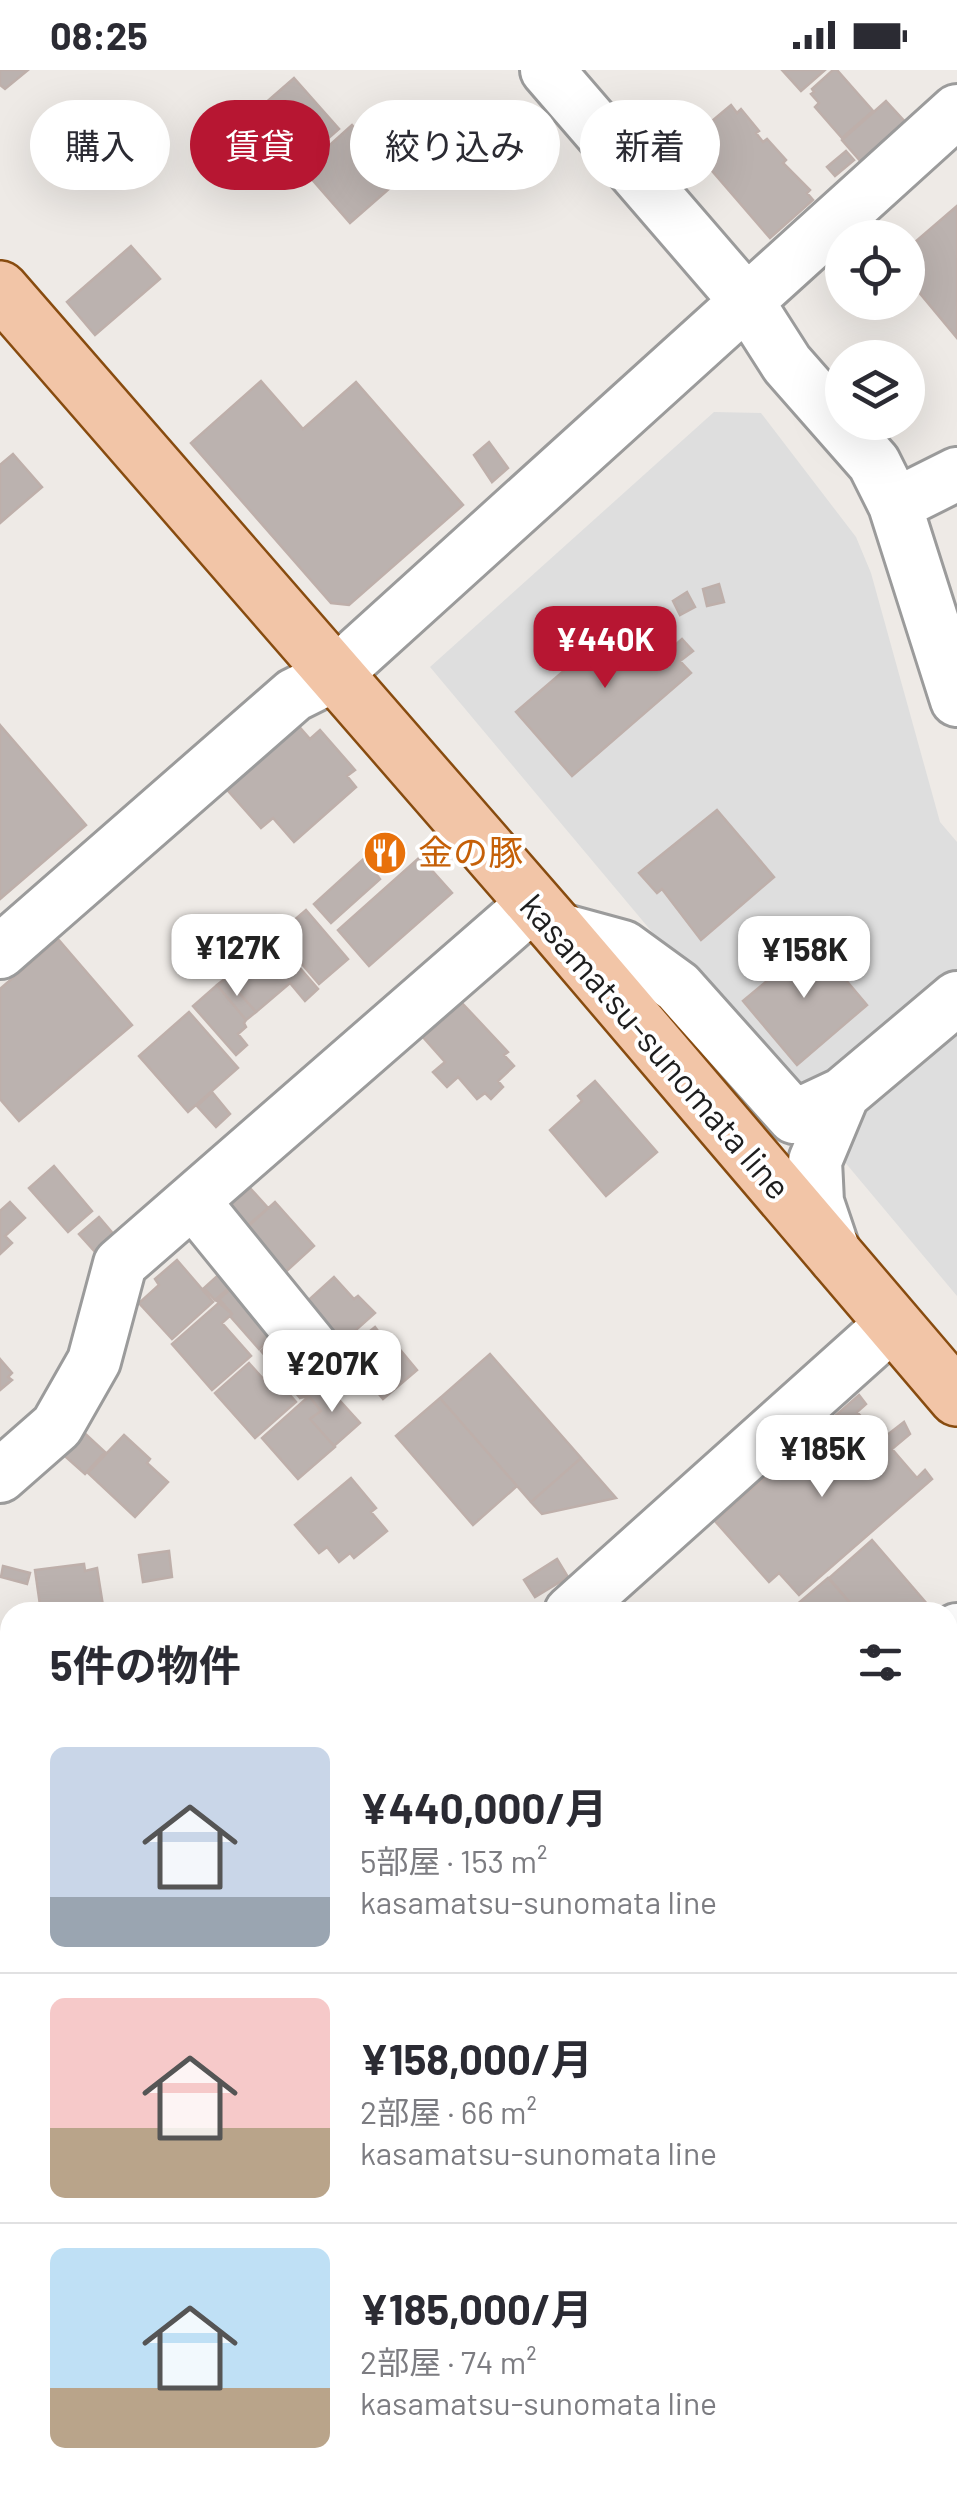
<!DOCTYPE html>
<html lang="ja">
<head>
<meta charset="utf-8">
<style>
	body { margin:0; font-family:Barlow,"Noto Sans JP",sans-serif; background:#f7f7f7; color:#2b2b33; height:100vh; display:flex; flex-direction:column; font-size:38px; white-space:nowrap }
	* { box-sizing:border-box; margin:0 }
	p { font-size:32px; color:#7c7c81 }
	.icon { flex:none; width:55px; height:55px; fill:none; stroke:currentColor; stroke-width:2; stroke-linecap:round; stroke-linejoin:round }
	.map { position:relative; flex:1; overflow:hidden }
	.side { position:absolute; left:0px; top:1532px; width:958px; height:892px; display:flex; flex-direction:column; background:#fff; border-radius:30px 30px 0 0; box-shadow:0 10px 40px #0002 }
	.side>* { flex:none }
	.hud { position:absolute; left:30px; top:30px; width:898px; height:90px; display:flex; gap:20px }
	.tools { position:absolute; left:825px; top:150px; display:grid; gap:20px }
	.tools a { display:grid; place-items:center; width:100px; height:100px; border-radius:50%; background:#fff; box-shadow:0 10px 40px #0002; font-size:50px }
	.price { position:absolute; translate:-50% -85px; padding:0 22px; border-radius:20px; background:#fff; color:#222; font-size:32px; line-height:65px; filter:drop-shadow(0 2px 5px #0008) }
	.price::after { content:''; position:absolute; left:50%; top:60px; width:30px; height:22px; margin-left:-15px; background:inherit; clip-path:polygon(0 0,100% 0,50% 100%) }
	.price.on { background:#b71632; color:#fff }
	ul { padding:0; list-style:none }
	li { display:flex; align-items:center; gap:30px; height:250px; padding:0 50px }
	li+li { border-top:2px solid #e1e1e2 }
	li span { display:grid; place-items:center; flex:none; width:280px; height:200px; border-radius:15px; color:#555 }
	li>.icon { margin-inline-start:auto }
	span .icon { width:120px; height:120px; fill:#fffc; stroke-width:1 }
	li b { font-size:42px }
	h2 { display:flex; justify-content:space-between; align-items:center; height:120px; padding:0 50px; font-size:42px }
	.pill { padding:0 35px; border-radius:45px; background:#fff; box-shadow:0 10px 40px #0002; font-size:35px; line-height:90px }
	.pill.on { background:#b71632; color:#fff }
	.status { display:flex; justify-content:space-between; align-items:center; height:70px; padding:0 50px; background:#fff; direction:ltr }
	.status svg { height:28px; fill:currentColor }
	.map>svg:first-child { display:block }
</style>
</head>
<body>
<div class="status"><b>08:25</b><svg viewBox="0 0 49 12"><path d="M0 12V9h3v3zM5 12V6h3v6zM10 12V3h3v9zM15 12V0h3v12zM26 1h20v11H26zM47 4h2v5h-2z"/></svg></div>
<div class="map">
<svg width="957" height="2423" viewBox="0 0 957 2423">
	<rect width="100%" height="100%" fill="#eeeae6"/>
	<path fill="#dedede" d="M714 342 761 343 856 467 871 503 940 752 957 772V1226L430 597Z"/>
	<path fill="#bbb2af" stroke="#beafaa" stroke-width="2.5" d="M0 0H28L5 19 0 15Z
		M782 0H825L801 21Z
		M833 0H837L873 41 842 68 815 37 819 33 811 24 814 22 812 19Z
		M294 8 339 59 299 94 254 43Z
		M886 31 907 54 862 93 842 70Z
		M731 35 737 43 741 39 759 61 756 63 763 72 767 69 786 90 783 93 810 120 807 123 813 130 770 168 687 72Z
		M705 45 709 49 687 68 683 64Z
		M352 55 363 67 368 62 394 93 389 98 399 110 350 153 303 99Z
		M846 81 854 90 835 106 827 97Z
		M415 83 423 93 408 104 400 95Z
		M957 136V268L908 209V178Z
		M131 176 160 209 95 265 67 232Z
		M261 311 303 359 356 312 463 435 349 535 331 533 191 373Z
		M489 372 508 398 492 412 474 385Z
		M13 384 42 417 0 453V395Z
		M719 514 724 532 707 536 703 519Z
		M687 522 695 537 680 545 673 531Z
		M637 538 672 578 682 569 693 581 680 591 691 603 572 706 516 642Z
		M296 653 310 669 320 660 355 700 347 706 356 717 294 772 273 748 261 758 221 713Z
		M0 655 86 755 0 829Z
		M717 740 774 807 701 870 662 819 657 823 639 803Z
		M369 784 379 795 373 800 380 809 331 853 314 834Z
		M420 787 452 823 369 896 338 860Z
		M306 840 348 889 319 914 277 865Z
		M273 867 318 919 305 931 290 913 256 942 226 908Z
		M58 869 132 955 19 1051 0 1029V919Z
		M813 871 867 935 797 995 743 931 774 905 766 896 789 877 795 885Z
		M226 908 256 942 246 950 217 915Z
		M217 915 246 950 244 953 246 957 238 964 247 975 236 985 193 936Z
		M462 933 508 982 504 985 514 996 498 1011 503 1017 491 1029 485 1023 477 1029 458 1007 447 1017 433 1002 445 992 423 967Z
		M189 942 238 998 188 1042 139 986Z
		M595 1011 657 1082 606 1126 550 1060 582 1031 578 1026Z
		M212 1022 230 1044 216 1057 197 1036Z
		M54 1096 92 1141 68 1162 29 1118Z
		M250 1118 268 1138 246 1157 228 1137Z
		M10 1132 25 1148 5 1166 12 1173 0 1184V1141Z
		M275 1132 314 1176 280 1207 241 1163Z
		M99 1147 115 1166 96 1183 79 1164Z
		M177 1190 213 1232 172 1269 139 1233 159 1215 155 1209Z
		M225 1199 236 1212 215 1230 204 1218Z
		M334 1207 354 1229 358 1226 375 1243 338 1276 302 1236Z
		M236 1214 279 1262 259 1279 230 1246 232 1244 217 1231Z
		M221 1231 232 1244 222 1253 251 1286 212 1320 172 1274Z
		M375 1257 384 1269 388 1265 417 1300 383 1329 344 1282Z
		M283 1263 302 1286 281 1305 261 1281Z
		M490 1284 581 1388 531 1432 440 1328Z
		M0 1289 12 1303 8 1307 12 1310 0 1320Z
		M307 1291 322 1309 300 1328 285 1310Z
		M249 1293 266 1312 273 1306 296 1332 255 1368 215 1323Z
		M322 1311 360 1353 334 1376 310 1349 321 1341 309 1326 304 1327Z
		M859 1325 866 1334 857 1342 882 1369 904 1352 910 1364 892 1379 917 1408 925 1400 932 1409 799 1525 779 1503 769 1512 715 1451Z
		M309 1326 321 1341 310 1349 335 1377 298 1409 262 1368Z
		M440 1328 517 1416 473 1455 396 1366Z
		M79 1358 105 1382 85 1404 58 1380Z
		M124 1365 150 1389 147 1393 168 1412 135 1447 88 1403Z
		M581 1388 616 1428 542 1444 531 1432Z
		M351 1408 376 1438 371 1442 387 1461 354 1488 350 1483 339 1492 327 1477 319 1483 295 1455Z
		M872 1470 934 1542H858L829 1508Z
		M169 1481 172 1507 143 1512 139 1485Z
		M557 1489 568 1507 535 1527 524 1510Z
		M84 1494 85 1501 97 1498 104 1542H41L35 1500Z
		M3 1496 30 1503 27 1514 1 1507Z
		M828 1508 858 1542H788Z
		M954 1835 957 1837V1902L948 1891V1841Z"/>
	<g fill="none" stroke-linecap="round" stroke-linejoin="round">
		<g stroke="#9b9b9b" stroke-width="58">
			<path id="minor" d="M547 0 748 233 787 294 874 393 895 435 957 630
				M895 435 957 404
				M557 859 623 877 678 917 794 1047 843 1024 957 928
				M0 882 294 625 334 605 957 41
				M193 1131 327 1296
				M836 1188 817 1132 815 1091 843 1024
				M0 1406 57 1356 94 1291 120 1194 532 835
				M571 1542 892 1254
				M948 1568 957 1560
				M948 2008 957 2019
				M702 2415 709 2423
				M464 2423 473 2415"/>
		</g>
		<g stroke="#884c10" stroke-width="60">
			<path id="major" d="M0 219 557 859 957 1328
				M948 1782 957 1779
				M0 2074 10 2071"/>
		</g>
		<path stroke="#ea7a82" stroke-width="6" stroke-dasharray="5 5" stroke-linecap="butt" d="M0 1981 10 1973"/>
		<use href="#minor" stroke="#fff" stroke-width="52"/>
		<use href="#major" stroke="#f2c5a7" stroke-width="55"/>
	</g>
	<defs>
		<g id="restaurant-disc" transform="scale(2.25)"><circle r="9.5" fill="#e8710a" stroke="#fff"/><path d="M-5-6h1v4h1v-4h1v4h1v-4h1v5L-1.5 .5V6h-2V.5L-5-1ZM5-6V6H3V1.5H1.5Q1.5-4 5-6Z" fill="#fff"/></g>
	</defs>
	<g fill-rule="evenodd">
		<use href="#restaurant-disc" x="385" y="783"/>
	</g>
	<g text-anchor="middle" stroke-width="8" stroke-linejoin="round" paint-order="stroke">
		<g font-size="35" fill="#c56008" stroke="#fff" text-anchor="start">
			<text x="418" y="795">金の豚</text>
		</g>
		<g font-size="35" fill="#1e1e1e" stroke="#fff">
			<text transform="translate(655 977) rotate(49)" y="12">kasamatsu-sunomata line</text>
		</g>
	</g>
</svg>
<div class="tools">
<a><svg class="icon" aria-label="locate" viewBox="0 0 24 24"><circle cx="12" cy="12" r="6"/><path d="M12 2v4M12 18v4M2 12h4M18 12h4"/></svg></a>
<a><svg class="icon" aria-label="layers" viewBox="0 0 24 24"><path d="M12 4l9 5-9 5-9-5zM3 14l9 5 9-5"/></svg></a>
</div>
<b class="price on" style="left:605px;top:621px">¥440K</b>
<b class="price" style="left:237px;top:929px">¥127K</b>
<b class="price" style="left:804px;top:931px">¥158K</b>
<b class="price" style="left:332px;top:1345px">¥207K</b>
<b class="price" style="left:822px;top:1430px">¥185K</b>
<div class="hud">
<a class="pill">購入</a>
<a class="pill on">賃貸</a>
<a class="pill">絞り込み</a>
<a class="pill">新着</a>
</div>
<section class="side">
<h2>5件の物件<svg class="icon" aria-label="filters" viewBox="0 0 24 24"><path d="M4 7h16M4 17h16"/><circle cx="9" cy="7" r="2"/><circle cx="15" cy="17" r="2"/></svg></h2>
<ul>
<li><span style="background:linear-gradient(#c9d6e8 75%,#9aa5b1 0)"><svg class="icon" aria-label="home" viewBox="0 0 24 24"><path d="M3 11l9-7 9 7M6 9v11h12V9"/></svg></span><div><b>¥440,000/月</b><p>5部屋 · 153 m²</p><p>kasamatsu-sunomata line</p></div></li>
<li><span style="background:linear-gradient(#f6c9c9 65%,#b9a48a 0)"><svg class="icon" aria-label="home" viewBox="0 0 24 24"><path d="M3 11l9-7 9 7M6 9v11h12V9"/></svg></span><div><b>¥158,000/月</b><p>2部屋 · 66 m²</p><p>kasamatsu-sunomata line</p></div></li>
<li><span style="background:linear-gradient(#bfe0f5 70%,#b9a48a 0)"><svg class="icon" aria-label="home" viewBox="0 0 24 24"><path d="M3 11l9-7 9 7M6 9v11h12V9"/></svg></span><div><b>¥185,000/月</b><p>2部屋 · 74 m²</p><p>kasamatsu-sunomata line</p></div></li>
</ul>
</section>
</div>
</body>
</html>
